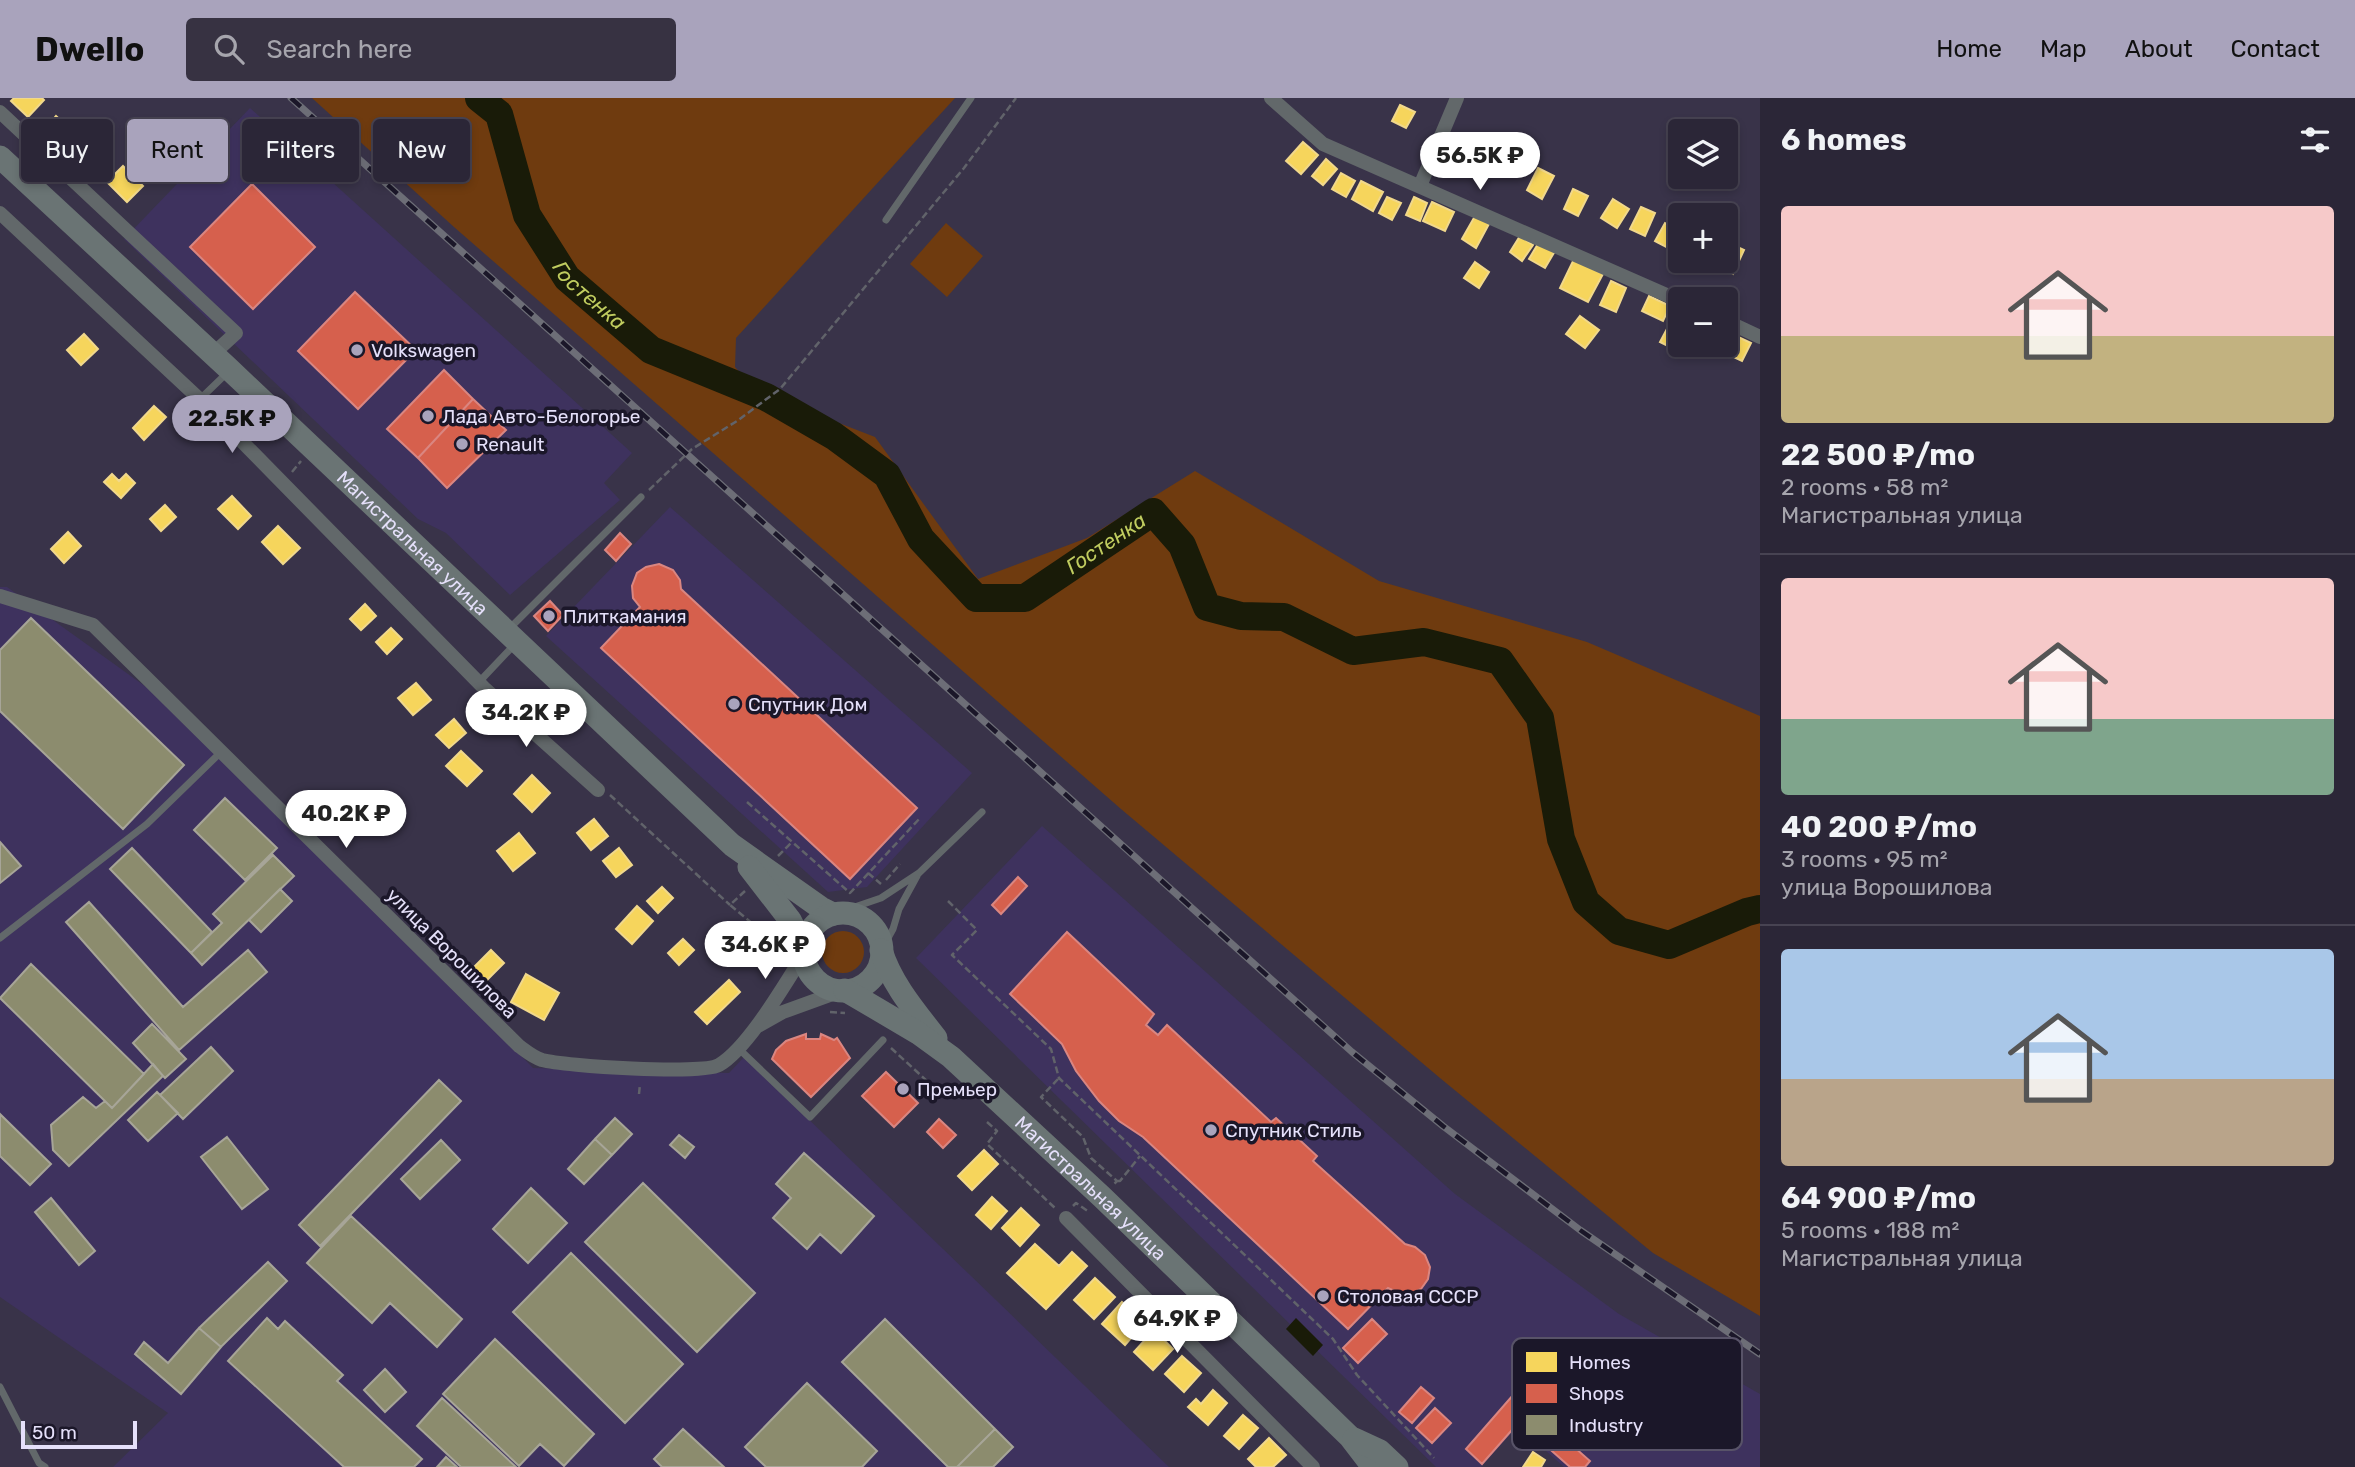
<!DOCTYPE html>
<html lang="en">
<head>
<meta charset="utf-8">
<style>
	body { margin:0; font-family:Rubik,sans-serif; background:#373242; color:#f1f3f6; height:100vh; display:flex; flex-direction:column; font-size:26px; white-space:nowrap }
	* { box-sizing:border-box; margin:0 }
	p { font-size:23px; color:#a6a5ad }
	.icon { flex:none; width:38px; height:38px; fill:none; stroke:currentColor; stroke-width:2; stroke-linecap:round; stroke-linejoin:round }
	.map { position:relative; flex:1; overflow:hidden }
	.side { display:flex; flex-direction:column; background:#2b2637; width:595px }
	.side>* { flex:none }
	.top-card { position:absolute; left:21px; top:21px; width:665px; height:63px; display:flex; gap:14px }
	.fabs { position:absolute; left:1668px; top:21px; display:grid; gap:14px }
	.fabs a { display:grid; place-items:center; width:70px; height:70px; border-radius:7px; background:#2b2637; box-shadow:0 4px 10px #0003,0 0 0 2px #474352; font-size:35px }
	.scale { position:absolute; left:21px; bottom:18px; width:116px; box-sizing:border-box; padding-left:7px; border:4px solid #e5e0fa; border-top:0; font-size:19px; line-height:24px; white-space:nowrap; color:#e5e0fa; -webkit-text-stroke:5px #1b1729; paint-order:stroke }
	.price { position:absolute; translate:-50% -60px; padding:0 16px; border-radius:24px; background:#fff; color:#222; font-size:23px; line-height:46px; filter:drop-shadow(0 2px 4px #0008) }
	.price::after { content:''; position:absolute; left:50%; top:42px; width:21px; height:16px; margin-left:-10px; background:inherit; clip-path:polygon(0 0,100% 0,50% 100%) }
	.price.selected { background:#a9a3bc; color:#111 }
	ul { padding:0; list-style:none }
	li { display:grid; align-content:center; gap:14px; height:371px; padding:0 21px }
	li+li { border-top:2px solid #474352 }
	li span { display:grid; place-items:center; height:217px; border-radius:7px; color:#555 }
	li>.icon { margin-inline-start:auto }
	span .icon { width:126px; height:126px; fill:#fffc; stroke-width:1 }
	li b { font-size:30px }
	h2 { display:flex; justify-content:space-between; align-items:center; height:84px; padding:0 21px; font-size:30px }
	.chip { padding:0 24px; border-radius:7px; background:#2b2637; box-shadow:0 4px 10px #0003,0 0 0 2px #474352; font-size:24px; line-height:63px }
	.chip.selected { background:#a9a3bc; color:#111 }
	header { display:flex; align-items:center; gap:42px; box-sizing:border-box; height:98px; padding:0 35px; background:#a9a3bc; color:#111 }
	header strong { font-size:33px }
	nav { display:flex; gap:38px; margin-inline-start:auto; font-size:24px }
	.search { width:490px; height:63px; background:#373242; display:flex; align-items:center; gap:18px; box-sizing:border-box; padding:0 24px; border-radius:7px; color:#a6a5ad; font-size:26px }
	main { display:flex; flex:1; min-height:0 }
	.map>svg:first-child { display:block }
</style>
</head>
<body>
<header>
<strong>Dwello</strong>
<div class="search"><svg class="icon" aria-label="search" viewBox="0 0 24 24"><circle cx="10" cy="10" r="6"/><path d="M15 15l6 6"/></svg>Search here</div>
<nav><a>Home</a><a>Map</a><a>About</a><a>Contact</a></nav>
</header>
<main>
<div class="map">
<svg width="1760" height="1369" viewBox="0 0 1760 1369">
	<rect width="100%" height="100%" fill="#393349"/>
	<path fill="#3e325e" d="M250 10 632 355 604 385 620 402 510 497 446 435 418 421 124 141Z
		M670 409 972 675 867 789 828 794 546 538Z
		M0 489H7L167 604 221 653 533 970 729 975 744 959 1169 1369H113L168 1315 0 1199Z
		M1042 728 1455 1096 1619 1216 1760 1296V1369H1564L1518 1328 1481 1369H1436L916 860Z"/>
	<path fill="#6f3b0f" d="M312 0H955L736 240 735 269 756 293 875 339 978 481 1087 440 1195 373 1379 483 1587 544 1760 618V1218L1653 1155 1440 980 1121 711 454 129Z
		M946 125 983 158 947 199 910 166Z
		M822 854a21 21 0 1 1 42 0a21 21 0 1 1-42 0Z"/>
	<path fill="#191b08" d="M1296 1220 1323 1247 1313 1258 1286 1231Z"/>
	<path fill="#f6d55c" stroke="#f1d88b" stroke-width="2" d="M14 0H42L44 2 28 19 11 3Z
		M1400 7 1415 14 1406 30 1392 23Z
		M56 18 69 30 57 42 45 31Z
		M84 38 96 49 81 65 69 53Z
		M1303 44 1318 57 1301 76 1286 63Z
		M1326 61 1337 71 1323 87 1312 78Z
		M123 68 143 88 127 104 107 84Z
		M1538 70 1554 78 1542 101 1527 92Z
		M1341 75 1355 83 1346 99 1332 91Z
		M1361 83 1383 94 1373 113 1352 101Z
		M1573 91 1588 98 1578 118 1564 111Z
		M1387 99 1401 105 1392 122 1379 115Z
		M1414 99 1427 105 1420 123 1406 117Z
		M1613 101 1629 111 1617 130 1601 120Z
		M1432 104 1454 114 1445 133 1423 123Z
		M1641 109 1655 115 1645 138 1630 131Z
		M1475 118 1489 126 1476 150 1462 141Z
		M1665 125 1679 133 1670 151 1655 143Z
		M1520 138 1533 147 1522 163 1510 154Z
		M1539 144 1555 153 1545 170 1529 161Z
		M1733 147 1744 152 1733 176 1721 170Z
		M1574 161 1603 176 1588 204 1560 190Z
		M1475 164 1489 174 1479 190 1464 180Z
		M1611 183 1626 190 1616 214 1600 207Z
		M1649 198 1670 208 1663 223 1642 213Z
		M1679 208 1680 245 1676 252 1660 244Z
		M1580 218 1599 232 1585 250 1566 236Z
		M84 236 98 251 81 267 67 252Z
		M1734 237 1751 245 1742 263 1725 255Z
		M154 308 166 319 144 342 133 330Z
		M112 376 119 383 126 376 135 385 121 400 104 384Z
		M232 398 251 418 238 431 218 411Z
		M165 407 176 419 161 433 150 421Z
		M278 428 300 450 283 466 262 444Z
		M68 434 81 448 64 465 51 451Z
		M365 506 376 518 361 532 350 521Z
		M391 530 402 541 387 556 376 544Z
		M416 585 431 602 413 617 398 600Z
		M454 621 466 635 449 650 436 637Z
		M461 653 482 673 467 688 446 668Z
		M532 677 550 695 532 714 514 696Z
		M594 721 608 738 591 752 577 735Z
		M519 735 535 755 513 773 497 753Z
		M619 750 632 767 616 779 603 763Z
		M662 789 673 800 658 815 647 803Z
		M637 808 653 823 632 846 616 831Z
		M683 841 694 852 679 867 668 855Z
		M491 852 504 865 486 883 473 870Z
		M526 876 559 895 544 922 511 904Z
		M729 882 740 894 707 926 695 914Z
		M984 1052 998 1066 972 1092 958 1078Z
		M992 1099 1007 1113 991 1131 976 1117Z
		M1021 1110 1039 1127 1020 1148 1002 1130Z
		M1035 1146 1059 1168 1072 1154 1087 1168 1046 1211 1007 1175Z
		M1095 1180 1115 1199 1094 1221 1074 1202Z
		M1122 1204 1145 1224 1125 1247 1102 1226Z
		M1154 1232 1173 1251 1153 1272 1134 1254Z
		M1182 1258 1201 1275 1184 1294 1165 1276Z
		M1213 1292 1227 1305 1208 1327 1188 1309 1196 1301 1201 1306Z
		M1243 1317 1258 1330 1239 1351 1224 1338Z
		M1269 1340 1286 1357 1273 1369H1256L1248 1361Z
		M1533 1354 1545 1362 1541 1369H1523Z"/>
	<path fill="#d6604d" stroke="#da8681" stroke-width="2" d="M252 86 315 149 253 211 190 149Z
		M355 194 416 252 358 311 298 253Z
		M444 272 473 301 418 360 387 331Z
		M473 301 506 332 447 390 418 360Z
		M620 435 631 446 616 463 605 452Z
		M659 466 673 472 680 482 681 491 917 710 850 781 601 550 640 509 633 500 632 488 637 475 646 469Z
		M550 503 563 517 548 533 534 518Z
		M1018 779 1027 788 1001 816 992 807Z
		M1067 834 1154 916 1146 927 1158 937 1167 927 1271 1024 1276 1020 1317 1058 1313 1063 1405 1146 1415 1149 1425 1157 1430 1169 1428 1181 1421 1191 1410 1196H1401L1388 1190 1348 1231 1143 1039 1119 1023 1099 1003 1076 973 1062 946 1010 896Z
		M806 936V941H820L821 936 834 942 837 940 850 960 811 999 772 961 776 952 786 943Z
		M886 974 918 1005 894 1029 862 998Z
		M939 1021 956 1037 943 1050 927 1034Z
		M1372 1221 1387 1236 1358 1265 1343 1250Z
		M1421 1289 1434 1300 1412 1325 1399 1314Z
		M1514 1296 1590 1363 1585 1369H1570L1519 1324 1482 1366 1466 1351Z
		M1435 1310 1451 1325 1432 1345 1416 1330Z"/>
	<path fill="#8c8c6e" stroke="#a7a598" stroke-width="2" d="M31 520 184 667 123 731 0 613V552Z
		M225 700 277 750 245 782 194 732Z
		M0 744 21 768 0 785Z
		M132 750 212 834 191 855 110 771Z
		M273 757 294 778 202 867 191 855 222 825 213 816Z
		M280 791 292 803 261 834 249 822Z
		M89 804 183 909 248 852 267 874 179 952 66 824Z
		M31 866 144 976 112 1010 0 900Z
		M152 926 186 961 165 980 133 945Z
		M211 949 233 973 183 1021 160 997Z
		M153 966 163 978 69 1068 53 1052 51 1027 83 999 96 1010 105 1003 112 1010Z
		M439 982 461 1003 320 1148 299 1127Z
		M157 994 178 1015 148 1043 128 1022Z
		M0 1016 51 1066 30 1087 0 1058Z
		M615 1020 632 1036 612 1057 595 1041Z
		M679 1037 694 1049 685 1060 670 1047Z
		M227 1039 268 1091 242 1111 201 1059Z
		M595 1041 612 1057 584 1086 568 1071Z
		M441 1042 460 1062 420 1101 401 1081Z
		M804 1055 874 1118 841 1155 820 1136 807 1151 773 1120 791 1100 776 1086Z
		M643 1085 755 1195 697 1254 585 1144Z
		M531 1090 567 1125 528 1165 493 1131Z
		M51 1100 95 1153 79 1167 35 1114Z
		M351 1118 462 1221 437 1249 390 1205 372 1225 307 1165Z
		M571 1155 683 1266 625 1325 513 1214Z
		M268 1164 287 1183 221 1249 199 1230Z
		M267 1220 278 1231 285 1223 343 1277 337 1283 422 1361 414 1369H344L228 1263Z
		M885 1221 995 1331 957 1369H948L842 1264Z
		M199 1230 221 1249 181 1296 135 1256 144 1244 168 1265Z
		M495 1241 594 1336 564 1368 540 1346 519 1368 443 1296Z
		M385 1271 406 1294 385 1314 364 1292Z
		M807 1285 877 1353 862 1369H766L745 1349Z
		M442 1300 516 1369H461L417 1328Z
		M683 1331 724 1369H662L654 1361Z
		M995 1331 1013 1349 993 1369H957Z
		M446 1359 457 1369H437Z"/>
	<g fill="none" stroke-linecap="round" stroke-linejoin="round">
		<path stroke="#191b08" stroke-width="28" id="s1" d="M479 0 499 16 527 117 567 180 651 252 766 299 834 338 887 377 921 441 976 500H1025L1153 414 1182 447 1207 509 1241 518 1284 519 1353 553 1424 544 1500 563 1540 620 1561 741 1586 804 1619 833 1669 847 1747 814 1760 811"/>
		<path stroke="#61636a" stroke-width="2.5" stroke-dasharray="7 3.5" stroke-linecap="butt" d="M292 374 301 363
			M649 392 692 351 737 323 780 291 964 70 1016 0
			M610 697 730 807
			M747 704 850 795 921 719
			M778 758 791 745
			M868 775 881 786
			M886 782 900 766
			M745 793 730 807 782 850 783 860
			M948 803 977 832 952 857 1051 951 1059 980 1333 1241 1357 1277 1434 1360
			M830 914 845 915
			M891 950 939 994
			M1058 981 1041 999 1083 1039 1091 1060 1117 1083 1114 1086
			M639 996 640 986
			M987 1024 997 1033 987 1046 1056 1111
			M1117 1083H1120L1140 1058
			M1073 1108 1076 1105 1089 1114"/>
		<path stroke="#62686a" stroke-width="7" d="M886 122 971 0
			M200 301 227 275
			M509 531 641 399
			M479 584 514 547
			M840 814 881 800 919 775 982 714
			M0 840 147 726 221 654
			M883 849 893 831 899 811 917 778
			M738 950 810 1019 883 942
			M0 1289 39 1365 45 1369"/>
		<path stroke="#62686a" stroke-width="14" d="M1271 0 1323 46 1680 203
			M0 14 236 235 213 256
			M1420 88 1457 0
			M0 115 208 309 484 590 598 692
			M1726 223 1760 239
			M0 498 93 527 519 948C526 953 533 959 542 962 564 968 702 977 719 967 748 950 785 886 804 856
			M758 928 783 914 841 893
			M1066 1120 1313 1369"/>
		<g stroke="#6a7474" stroke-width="23">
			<path id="s2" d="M0 59 228 270 732 747 821 810 833 816"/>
			<path d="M749 769 790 822 804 850"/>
			<circle cx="843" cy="854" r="39"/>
			<path d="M881 852C891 885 915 913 936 940"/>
			<path id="s3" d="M845 892 918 935 951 959 1102 1099 1350 1339 1373 1369"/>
			<path d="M1354 1341 1380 1353 1397 1369"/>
		</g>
		<g stroke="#6d6e77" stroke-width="7">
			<path id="rail" d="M291 0 1352 954 1443 1028 1580 1132 1760 1256"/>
		</g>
		<use href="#rail" stroke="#1b1729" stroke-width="4.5" stroke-dasharray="13" stroke-linecap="butt"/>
	</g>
	<g fill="#a9a3bc" stroke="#1b1729" stroke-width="2.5">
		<circle cx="357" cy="252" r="7"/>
		<circle cx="428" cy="318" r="7"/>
		<circle cx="462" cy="346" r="7"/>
		<circle cx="549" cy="518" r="7"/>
		<circle cx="734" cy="606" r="7"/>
		<circle cx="903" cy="991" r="7"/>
		<circle cx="1211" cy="1032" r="7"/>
		<circle cx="1323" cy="1198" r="7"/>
	</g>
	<g text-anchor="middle" stroke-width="7" stroke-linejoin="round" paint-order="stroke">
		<g font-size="19" fill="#e5e0fa" stroke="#1b1729" text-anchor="start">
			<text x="371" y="259">Volkswagen</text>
			<text x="442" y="325">Лада Авто-Белогорье</text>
			<text x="476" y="353">Renault</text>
			<text x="563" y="525">Плиткамания</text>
			<text x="748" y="613">Спутник Дом</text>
			<text x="917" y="998">Премьер</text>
			<text x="1225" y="1039">Спутник Стиль</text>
			<text x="1337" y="1205">Столовая СССР</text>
		</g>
		<g font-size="19" fill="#e5e0fa" stroke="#1b1729">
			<text dy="7" stroke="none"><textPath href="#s2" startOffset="565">Магистральная улица</textPath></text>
			<text transform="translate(452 855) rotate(45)" y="7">улица Ворошилова</text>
			<text dy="7" stroke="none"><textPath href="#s3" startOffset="317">Магистральная улица</textPath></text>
		</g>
		<g font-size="21" font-style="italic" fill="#c0cc5f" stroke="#1b1729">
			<text dy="7" stroke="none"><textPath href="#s1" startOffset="233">Гостенка</textPath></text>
			<text dy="7" stroke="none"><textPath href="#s1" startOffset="884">Гостенка</textPath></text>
		</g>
	</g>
	<rect x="1512" y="1240" width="230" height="112" rx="10" fill="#1b1729" stroke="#585368" stroke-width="2"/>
	<rect x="1526" y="1254" width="31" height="20" fill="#f6d55c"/>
	<rect x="1526" y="1286" width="31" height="19" fill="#d6604d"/>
	<rect x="1526" y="1317" width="31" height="20" fill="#8c8c6e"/>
	<g font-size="19" fill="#e5e0fa">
		<text x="1569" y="1271">Homes</text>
		<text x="1569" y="1302">Shops</text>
		<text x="1569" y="1334">Industry</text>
	</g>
</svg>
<div class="fabs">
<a><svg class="icon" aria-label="layers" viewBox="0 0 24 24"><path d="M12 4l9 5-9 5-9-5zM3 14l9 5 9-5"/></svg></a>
<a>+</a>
<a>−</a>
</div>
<div class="scale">50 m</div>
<b class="price" style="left:1480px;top:94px">56.5K ₽</b>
<b class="price selected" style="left:232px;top:357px">22.5K ₽</b>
<b class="price" style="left:526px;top:651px">34.2K ₽</b>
<b class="price" style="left:346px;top:752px">40.2K ₽</b>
<b class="price" style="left:765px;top:883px">34.6K ₽</b>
<b class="price" style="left:1177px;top:1257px">64.9K ₽</b>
<div class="top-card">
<a class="chip">Buy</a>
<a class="chip selected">Rent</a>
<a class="chip">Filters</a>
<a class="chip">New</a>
</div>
</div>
<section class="side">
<h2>6 homes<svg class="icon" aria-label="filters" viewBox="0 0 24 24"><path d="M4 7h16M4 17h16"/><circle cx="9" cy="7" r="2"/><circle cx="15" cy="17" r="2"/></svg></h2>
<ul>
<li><span style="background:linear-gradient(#f6c9c9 60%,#c2b280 0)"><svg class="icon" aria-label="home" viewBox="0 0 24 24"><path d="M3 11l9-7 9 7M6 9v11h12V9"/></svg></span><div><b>22 500 ₽/mo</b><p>2 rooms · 58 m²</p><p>Магистральная улица</p></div></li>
<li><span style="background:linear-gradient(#f6c9c9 65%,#7fa58c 0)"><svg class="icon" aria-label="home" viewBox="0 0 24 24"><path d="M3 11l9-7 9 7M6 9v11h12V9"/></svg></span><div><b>40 200 ₽/mo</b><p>3 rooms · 95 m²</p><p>улица Ворошилова</p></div></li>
<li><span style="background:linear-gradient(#a9c7e8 60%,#b9a48a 0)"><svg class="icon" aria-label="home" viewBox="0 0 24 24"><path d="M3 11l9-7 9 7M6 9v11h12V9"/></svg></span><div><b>64 900 ₽/mo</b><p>5 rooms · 188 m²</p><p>Магистральная улица</p></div></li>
</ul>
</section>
</main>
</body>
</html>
